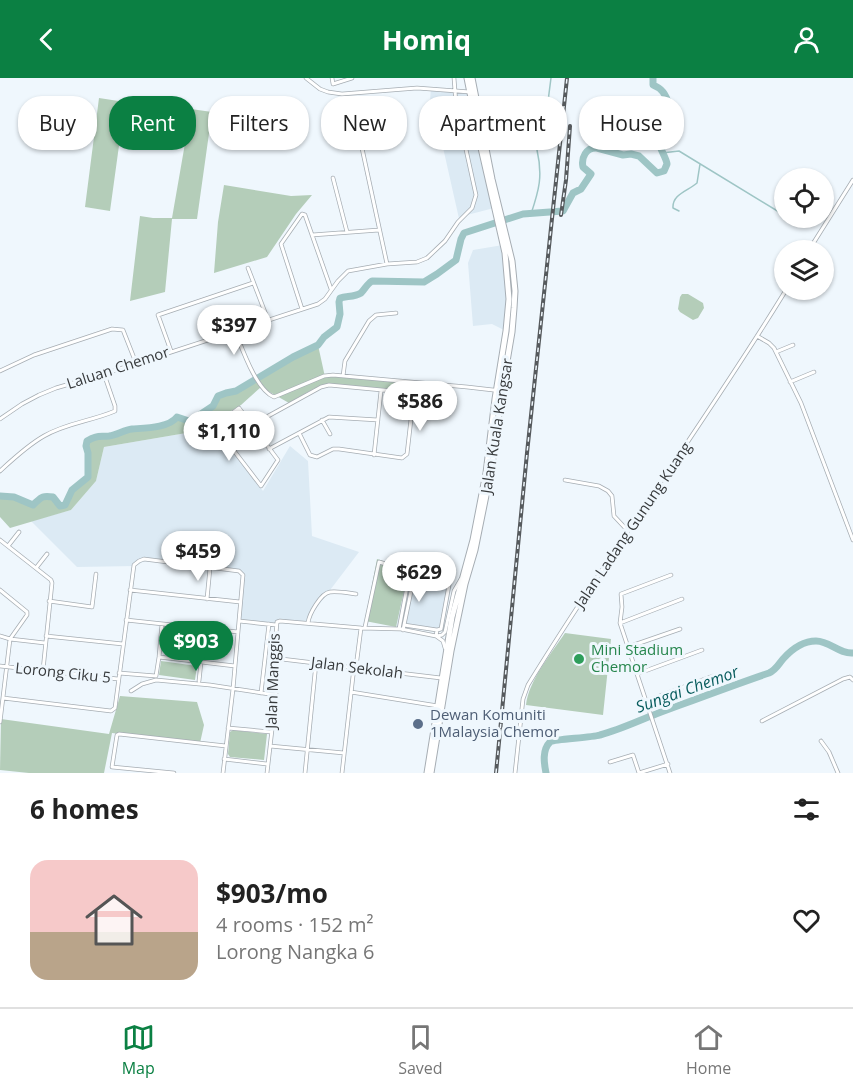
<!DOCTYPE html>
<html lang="en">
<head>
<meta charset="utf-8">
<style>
	body { margin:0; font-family:"Open Sans",sans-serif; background:#f6f6f6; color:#222; height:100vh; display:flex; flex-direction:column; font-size:22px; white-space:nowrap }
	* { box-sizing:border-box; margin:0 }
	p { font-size:20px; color:#767676 }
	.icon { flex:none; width:33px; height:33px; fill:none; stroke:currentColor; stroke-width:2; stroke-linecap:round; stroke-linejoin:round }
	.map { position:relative; height:695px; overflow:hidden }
	.sheet { display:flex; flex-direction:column; background:#fff; flex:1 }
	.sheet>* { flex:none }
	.top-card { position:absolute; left:18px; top:18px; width:818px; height:54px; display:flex; gap:12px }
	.buttons { position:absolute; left:774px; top:90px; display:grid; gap:12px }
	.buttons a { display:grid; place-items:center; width:60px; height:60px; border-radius:50%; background:#fff; box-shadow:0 2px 4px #0004; font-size:30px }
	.price { position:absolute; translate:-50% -51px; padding:0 14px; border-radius:21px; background:#fff; color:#222; font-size:20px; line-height:39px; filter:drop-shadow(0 2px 3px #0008) }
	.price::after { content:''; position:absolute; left:50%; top:36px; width:18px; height:14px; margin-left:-9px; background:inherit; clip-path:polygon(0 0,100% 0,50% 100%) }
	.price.current { background:#0b8043; color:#fff }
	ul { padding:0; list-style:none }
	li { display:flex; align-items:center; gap:18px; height:150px; padding:0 30px }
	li+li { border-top:2px solid #e0e0e0 }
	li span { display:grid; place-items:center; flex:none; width:168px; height:120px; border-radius:18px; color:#555 }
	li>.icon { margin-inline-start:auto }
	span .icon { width:72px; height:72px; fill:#fffc; stroke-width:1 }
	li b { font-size:26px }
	h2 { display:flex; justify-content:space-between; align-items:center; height:72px; padding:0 30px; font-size:26px }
	.chip { padding:0 21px; border-radius:24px; background:#fff; box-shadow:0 2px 4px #0004; font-size:21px; line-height:54px }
	.chip.current { background:#0b8043; color:#fff }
	header { display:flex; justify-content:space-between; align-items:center; height:78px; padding:0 30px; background:#0b8043; color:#fff; font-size:27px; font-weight:700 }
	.tab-bar { display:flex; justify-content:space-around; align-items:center; height:84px; border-top:2px solid #e0e0e0; background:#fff; font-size:16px; color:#767676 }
	.tab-bar a { display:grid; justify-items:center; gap:3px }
	.tab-bar .current { color:#0b8043 }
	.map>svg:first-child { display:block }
</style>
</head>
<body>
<header><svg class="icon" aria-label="back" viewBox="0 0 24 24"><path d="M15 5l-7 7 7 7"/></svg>Homiq<svg class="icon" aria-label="person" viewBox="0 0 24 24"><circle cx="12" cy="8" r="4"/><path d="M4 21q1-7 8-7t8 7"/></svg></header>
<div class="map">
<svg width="853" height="695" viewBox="0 0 853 695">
	<rect width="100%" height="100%" fill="#eff7fd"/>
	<path fill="#dceaf4" d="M431 10 469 14 494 130 467 137 460 145 435 34H429Z
		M503 167 508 193 506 253 492 246 473 248 468 185 473 172Z
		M198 353 222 359 263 413 290 368 308 383 312 458 359 474 305 545 280 542 276 547 239 543 242 495 149 481 135 488 77 489 31 443 71 432 96 403 104 369Z
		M409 491 452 506 443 552 440 554 396 549Z"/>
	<path fill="#b4cdb9" d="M99 20 125 24 110 133 85 129Z
		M191 31 212 34 197 141H172L165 214 130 223 140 138 153 140H172Z
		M224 107 291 118 312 117 296 136 267 179 214 195 218 144Z
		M682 216H688L703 225 704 230 698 240 693 242 680 234 678 231 680 219Z
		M318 267 325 299 333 298 415 306 409 313 329 306 313 311 289 325 261 309 241 327 198 353 104 369 96 403 71 432 10 450 0 439V418L14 419 33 427C41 420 41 417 53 419L60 428 65 427 72 412 88 399V375L86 368 87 363C97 357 99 359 109 358 117 357 124 352 132 351 144 350 169 350 177 339L189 343 213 328 218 318 226 315 236 313 293 279Z
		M377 481 409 491 396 549 365 543Z
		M565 555 611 561 603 637 526 627C529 602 551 576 565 555Z
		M161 583 197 588 195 602 159 597Z
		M120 618 197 624 204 647 200 665 112 655 104 695H29L0 692 1 641 109 656Z
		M233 652 267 656 264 682 230 679 228 676 230 654Z"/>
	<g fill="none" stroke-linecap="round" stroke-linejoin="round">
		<path stroke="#9ec5c5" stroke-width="1.5" d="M662 75 679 73 784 137
			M679 133 673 130C672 116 688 113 697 105L700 86
			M531 136C539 112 543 98 537 72L543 62 551 0
			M788 140 796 144 799 140"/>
		<path stroke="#9ec5c5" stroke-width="7" d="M0 418 14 419 33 427C41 420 41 417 53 419L60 428 65 427 72 412 88 399V375L86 368 87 363C97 357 99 359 109 358 117 357 124 352 132 351 144 350 169 350 177 339L189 343 195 340 213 328 218 318 226 315 236 313 293 279 318 267 324 259 337 249 340 236 339 224 340 220C347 218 355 219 361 215 365 211 367 206 372 203L424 204 437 196 456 182 461 161 464 155 523 136 563 133 573 115 581 111 591 96 583 89C581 80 586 69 597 70L623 77 631 76 639 78 657 95 664 93 667 86C666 78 657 69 660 59 661 56 664 54 666 52 673 37 670 13 653 7V0
			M546 695C544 685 542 672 550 664 554 661 590 660 600 657 619 652 638 643 656 636 694 622 731 608 769 595 776 592 778 587 783 581 791 572 803 563 816 563 830 563 839 576 853 575"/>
		<g stroke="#a6adb3" stroke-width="4.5">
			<path id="street" d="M306 0 320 11 328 14 342 16 417 10 470 14
				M332 0 333 6 352 0
				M360 61 387 186
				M333 100 347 154
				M312 157 379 152
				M809 172 853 102
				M248 190 268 242
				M302 231 281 166 302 136 305 137 331 211
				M235 253C242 270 256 312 274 319L324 298 333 297 467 309 502 313
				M757 258 769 265 774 270 801 325 853 462
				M171 273 158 237 253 205
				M776 274 793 267
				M0 293 34 277 112 251 123 252 136 285
				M343 298 345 283 369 243 376 237 396 235
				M790 304 814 294
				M239 330 278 382 261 408 215 348Z
				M0 341 22 326 39 317 56 310 104 296 318 226 325 221 338 203 348 193 387 186 417 184 427 180 445 163 458 144 472 130 476 117 456 26 454 0
				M322 342 330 356
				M252 347 321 309 329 307 414 315 416 305
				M299 355 310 377 317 379 333 371H339L402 380 407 376 414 315
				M269 371 329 339 378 342
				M374 377 381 313
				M0 393C13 381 28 367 44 358 66 345 92 343 115 333V328L104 296
				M565 402 599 408 608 413 612 418 614 438 628 453
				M0 462 51 502 52 505 43 592
				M8 468 19 454
				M36 490 47 476
				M0 512 27 534V537L10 561 0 644
				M130 512 240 524
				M207 521 210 490
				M49 523 92 529 96 496
				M126 542 238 554
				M239 543 276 547
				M308 545C309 536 321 515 330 514 338 513 348 515 356 516
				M620 545 682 521
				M404 547 437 552
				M365 549 379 484 410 493 399 551
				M403 552 415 494 449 507 441 551 437 552 436 558
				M0 558 10 561 45 565
				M46 558 123 566
				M437 558 442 557 445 554 454 513 461 501
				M628 569 680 551
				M159 579 235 588
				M273 580 441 600
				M0 588 118 601
				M356 589 361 550
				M119 595 156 598 159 579 162 546
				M637 596 702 572
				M199 603 201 584
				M131 613 142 606 156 602 210 607 276 617
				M351 614 438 628
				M261 615 269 546
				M3 620 111 633 115 630 134 487 139 483 144 481 239 493 243 497 233 611 223 695
				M646 623 713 598
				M762 643 843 601 850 599 853 602
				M228 650 271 654
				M821 663 829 674 838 695
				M270 668 344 675
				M224 681 267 686
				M610 684 633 677 639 695
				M174 695 112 689 117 657 119 656 226 668
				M267 695 276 617V608L273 591 277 544 280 543 361 550 401 551 436 558 443 563 445 570
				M305 695 316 585
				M342 695 354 589
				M515 695 523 621 528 607C610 473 704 346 786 212
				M639 695 668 686
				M670 695 620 545 622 529 621 516 671 497"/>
		</g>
		<g stroke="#a6adb3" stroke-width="7">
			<path id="highway" d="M427 695 452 539 473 462 486 395 495 321 506 253 509 221 505 175 481 70 467 0
				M431 695 451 573 465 506 475 472 492 388 502 313 512 254 514 230 515 213 512 183 492 101 472 0"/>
		</g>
		<use href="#street" stroke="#fff" stroke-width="3"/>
		<use href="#highway" stroke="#fff" stroke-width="5"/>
		<g stroke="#565a5d" stroke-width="4">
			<path id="rail" d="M561 137 566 102 570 48
				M496 695 527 375 567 0"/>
		</g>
		<use href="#rail" stroke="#eff7fd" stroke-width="1.5" stroke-dasharray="4.5" stroke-linecap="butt"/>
	</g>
	<circle fill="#2e9e5b" stroke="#eff7fd" stroke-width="2" cx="579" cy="581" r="6"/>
	<circle fill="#5c6f8a" stroke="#eff7fd" stroke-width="2" cx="418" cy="646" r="6"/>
	<g text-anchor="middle" stroke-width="6" stroke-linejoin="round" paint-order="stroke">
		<g font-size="15" fill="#373a3c" stroke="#eff7fd">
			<text transform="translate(118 290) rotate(-18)" y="5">Laluan Chemor</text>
			<text transform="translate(497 348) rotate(-81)" y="5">Jalan Kuala Kangsar</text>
			<text transform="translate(633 447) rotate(-56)" y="5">Jalan Ladang Gunung Kuang</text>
			<text transform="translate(357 590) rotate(7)" y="5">Jalan Sekolah</text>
			<text transform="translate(63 595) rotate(6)" y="5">Lorong Ciku 5</text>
			<text transform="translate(273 603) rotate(-88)" y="5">Jalan Manggis</text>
		</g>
		<g font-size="15" fill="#27864d" stroke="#eff7fd" text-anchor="start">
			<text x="591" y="577">Mini Stadium<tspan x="591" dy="17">Chemor</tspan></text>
		</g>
		<g font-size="15" fill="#4e5e75" stroke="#eff7fd" text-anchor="start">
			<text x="430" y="642">Dewan Komuniti<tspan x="430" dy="17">1Malaysia Chemor</tspan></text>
		</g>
		<g font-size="16" font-style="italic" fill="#085c5d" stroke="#eff7fd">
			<text transform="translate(687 611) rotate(-20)" y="6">Sungai Chemor</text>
		</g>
	</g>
</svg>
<div class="buttons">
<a><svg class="icon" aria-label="locate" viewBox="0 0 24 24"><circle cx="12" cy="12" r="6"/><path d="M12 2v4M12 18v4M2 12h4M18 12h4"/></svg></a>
<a><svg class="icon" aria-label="layers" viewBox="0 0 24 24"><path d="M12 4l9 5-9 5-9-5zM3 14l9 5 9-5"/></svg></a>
</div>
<b class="price" style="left:234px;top:278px">$397</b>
<b class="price" style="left:420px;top:354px">$586</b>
<b class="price" style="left:229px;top:384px">$1,110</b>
<b class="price" style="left:198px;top:504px">$459</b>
<b class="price" style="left:419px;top:525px">$629</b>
<b class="price current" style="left:196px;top:594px">$903</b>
<div class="top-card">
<a class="chip">Buy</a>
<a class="chip current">Rent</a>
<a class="chip">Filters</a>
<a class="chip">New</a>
<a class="chip">Apartment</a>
<a class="chip">House</a>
</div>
</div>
<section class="sheet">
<h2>6 homes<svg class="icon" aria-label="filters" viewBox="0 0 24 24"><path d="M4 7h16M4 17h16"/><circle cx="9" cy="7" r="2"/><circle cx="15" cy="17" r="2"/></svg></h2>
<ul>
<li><span style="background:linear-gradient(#f6c9c9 60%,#b9a48a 0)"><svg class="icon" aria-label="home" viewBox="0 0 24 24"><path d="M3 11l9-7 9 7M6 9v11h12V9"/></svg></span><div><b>$903/mo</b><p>4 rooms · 152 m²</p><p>Lorong Nangka 6</p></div><svg class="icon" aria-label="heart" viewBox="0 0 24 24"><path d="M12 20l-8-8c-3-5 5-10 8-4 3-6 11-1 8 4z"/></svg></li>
</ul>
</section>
<nav class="tab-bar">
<a class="current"><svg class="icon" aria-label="map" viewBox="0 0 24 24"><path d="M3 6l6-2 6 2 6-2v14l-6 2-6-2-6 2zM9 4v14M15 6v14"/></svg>Map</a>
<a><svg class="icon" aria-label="saved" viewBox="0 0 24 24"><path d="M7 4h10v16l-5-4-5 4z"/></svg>Saved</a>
<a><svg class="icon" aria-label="home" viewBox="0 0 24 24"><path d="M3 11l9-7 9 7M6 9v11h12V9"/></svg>Home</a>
</nav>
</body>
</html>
